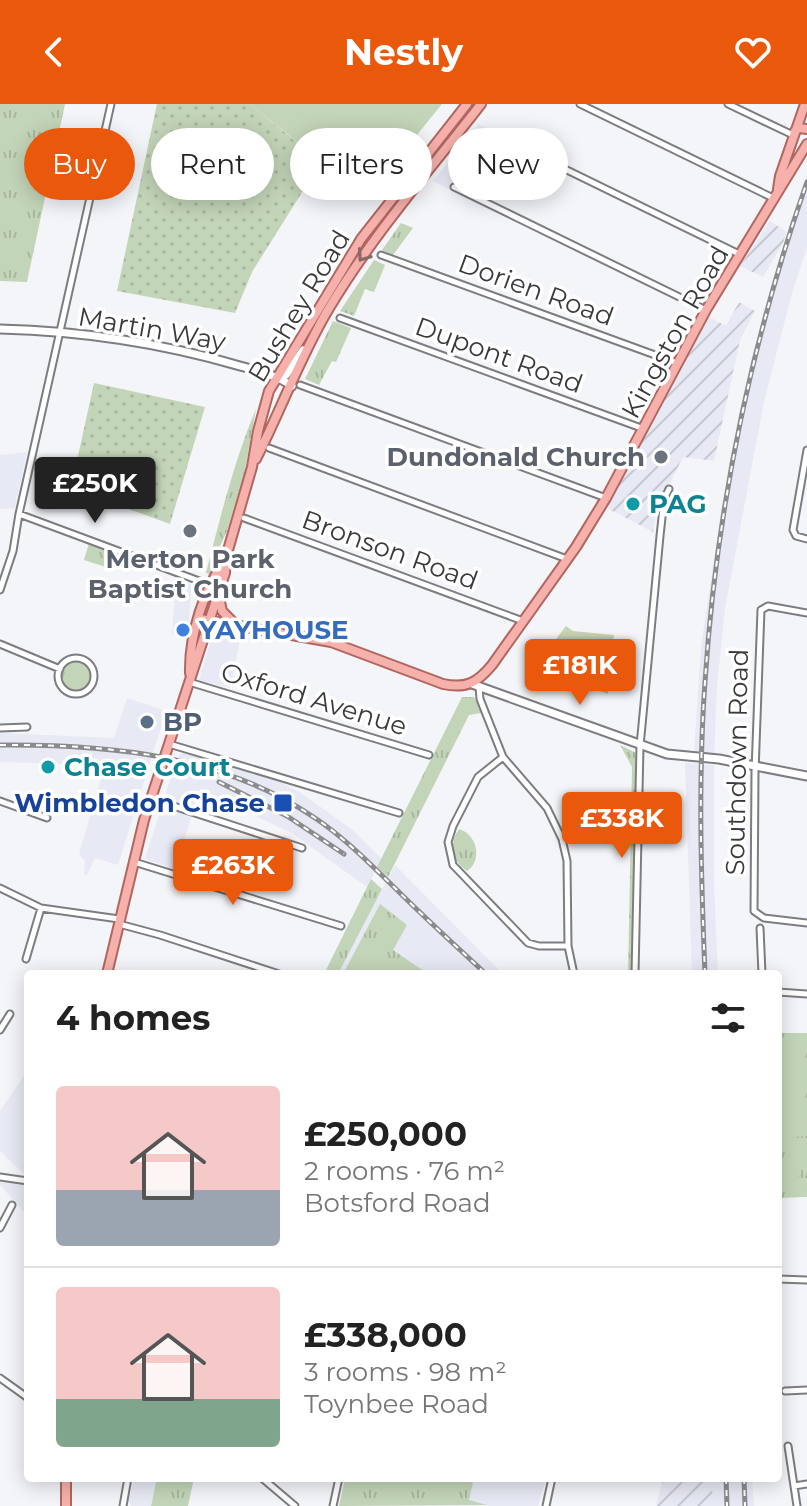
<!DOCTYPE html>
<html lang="en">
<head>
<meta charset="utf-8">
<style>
	body { margin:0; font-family:Montserrat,sans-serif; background:#f2f2f2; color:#222; height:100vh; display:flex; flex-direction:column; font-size:30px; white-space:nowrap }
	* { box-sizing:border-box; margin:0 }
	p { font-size:26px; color:#767676 }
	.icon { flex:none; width:44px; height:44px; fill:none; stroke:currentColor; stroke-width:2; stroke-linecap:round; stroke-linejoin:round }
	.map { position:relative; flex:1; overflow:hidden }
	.details { position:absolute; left:24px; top:866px; width:758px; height:512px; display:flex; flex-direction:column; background:#fff; border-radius:8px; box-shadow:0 4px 20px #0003 }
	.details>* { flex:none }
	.hud { position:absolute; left:24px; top:24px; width:760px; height:72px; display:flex; gap:16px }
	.price { position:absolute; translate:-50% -68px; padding:0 18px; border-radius:8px; background:#ea580c; color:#fff; font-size:26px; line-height:52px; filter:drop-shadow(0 2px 4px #0008) }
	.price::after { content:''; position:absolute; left:50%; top:48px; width:24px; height:18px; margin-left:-12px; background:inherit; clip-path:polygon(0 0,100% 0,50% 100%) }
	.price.on { background:#222; color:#fff }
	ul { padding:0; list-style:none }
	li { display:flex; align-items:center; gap:24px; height:200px; padding:0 32px }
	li+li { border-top:2px solid #e0e0e0 }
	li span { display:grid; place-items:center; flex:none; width:224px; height:160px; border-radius:8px; color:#555 }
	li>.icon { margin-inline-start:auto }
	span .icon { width:96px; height:96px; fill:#fffc; stroke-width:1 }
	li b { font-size:34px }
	h2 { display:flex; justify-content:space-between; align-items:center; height:96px; padding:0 32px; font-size:34px }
	.chip { padding:0 28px; border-radius:36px; background:#fff; box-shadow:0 4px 20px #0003; font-size:28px; line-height:72px }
	.chip.on { background:#ea580c; color:#fff }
	header { display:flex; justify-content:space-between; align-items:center; height:104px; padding:0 32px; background:#ea580c; color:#fff; font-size:36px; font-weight:700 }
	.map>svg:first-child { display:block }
</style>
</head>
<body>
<header><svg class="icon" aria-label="back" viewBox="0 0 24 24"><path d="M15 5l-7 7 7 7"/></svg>Nestly<svg class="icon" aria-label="heart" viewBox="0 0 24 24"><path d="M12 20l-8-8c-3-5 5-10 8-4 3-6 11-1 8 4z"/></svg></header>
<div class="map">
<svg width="807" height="1402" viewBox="0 0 807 1402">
	<defs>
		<pattern id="industrial-furrows" width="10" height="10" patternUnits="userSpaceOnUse" patternTransform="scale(2)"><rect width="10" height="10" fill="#e7e9f4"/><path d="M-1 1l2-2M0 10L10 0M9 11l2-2" fill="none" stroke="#c7c9d2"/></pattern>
		<pattern id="grass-tufts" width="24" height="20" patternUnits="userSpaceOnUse" patternTransform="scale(2)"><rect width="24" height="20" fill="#c3d5b8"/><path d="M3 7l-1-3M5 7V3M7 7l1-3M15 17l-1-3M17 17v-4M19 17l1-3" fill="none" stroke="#a8b89f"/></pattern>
		<pattern id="garden-dots" width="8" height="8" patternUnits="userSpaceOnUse" patternTransform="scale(2)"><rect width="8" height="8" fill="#c3d5b8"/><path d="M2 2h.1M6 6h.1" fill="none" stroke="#a8b89f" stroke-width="1.8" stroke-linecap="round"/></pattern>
	</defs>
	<rect width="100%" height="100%" fill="#f4f5f9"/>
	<path fill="#e7e9f4" d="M479 20 493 27 483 45 487 49 480 61 468 56 460 66 452 87 433 77Z
		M807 71V143L792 189 764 298 725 504 717 582 714 652 694 649 701 543 721 409 754 245 789 123Z
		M27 348 15 404 0 405V351Z
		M176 476 192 481 187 534 172 530Z
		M225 529 241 531 230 584 199 576 210 540 217 532Z
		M127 594 166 607 118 761 95 754 87 771H84L85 757 79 750 105 661 0 658V629L114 634Z
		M185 649 276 676 301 689 353 726 382 755 367 783 293 730 200 685 175 765 145 755 174 664 180 650Z
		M685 659 714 661V781L718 870H692Z
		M395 761 503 870H338Z
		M28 966V1062L24 1070 0 1047V1007Z
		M0 1077 28 1081V1112L0 1081Z
		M134 1374H157L151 1402H131L129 1397Z
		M474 1374H546L538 1402H486L469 1396Z
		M712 1374H752L754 1402H713Z"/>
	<path fill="url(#industrial-furrows)" d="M770 117 787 128 783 139 763 173 740 162Z
		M739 198 755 207 740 236 714 357 683 353 667 385 664 384 658 396 653 428 607 404 709 213 726 222Z
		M663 1374H712L713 1402H656Z"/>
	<path fill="url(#grass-tufts)" d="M0 0H65L27 178 0 177Z
		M401 119 413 124 393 151 382 146Z
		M374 156 385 161 374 188 365 185 354 212 340 207Z
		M333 217 351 224 336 258 332 257 319 281 305 275Z
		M256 305 245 366 227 427 215 453 210 470 206 469C220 414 234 357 256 305Z
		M89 439 121 452 115 466 84 456Z
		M62 572a14 14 0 1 1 28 0a14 14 0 1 1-28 0Z
		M462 593H474L481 609 469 611 388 773 377 763Z
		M620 641 636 649 631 870H628L632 663Z
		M459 725C477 730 483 756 467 767 452 757 448 740 459 725Z
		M371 775 382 785 377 795 338 870H324Z
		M380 800 407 821 393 846 428 870H343Z
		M778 929H807V1093L778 1094Z
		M157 1374H194L188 1402H151Z
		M345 1374H474L469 1396 487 1401 339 1402Z"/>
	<path fill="url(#garden-dots)" d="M157 0H250L321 58 252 168 235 209 117 187Z
		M94 279 205 303 170 420 71 384Z"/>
	<path fill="#c3d5b8" d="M250 0H442L395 58 390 54 378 64 359 88Z
		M566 522 573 527 614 531 608 590 535 563Z
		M802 933 807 1032 778 1034V934Z
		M797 1055 799 1087 783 1088 782 1056Z"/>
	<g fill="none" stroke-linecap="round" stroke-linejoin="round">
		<g stroke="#7c7d81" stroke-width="9">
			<path id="street" d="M580 0 773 94
				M728 0 793 31
				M493 30 739 150
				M454 83 706 206
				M381 151 677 259
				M340 214 644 325
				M300 281 606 394
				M269 344 567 455
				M807 346 793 426 796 432 807 435
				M19 410 210 481
				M244 414 523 517
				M0 486 13 447 19 410 111 0
				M807 509 768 502 761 506 755 668 754 807 764 814 807 819
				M0 540 60 565
				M58 572a18 18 0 1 1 36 0a18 18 0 1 1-36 0Z
				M189 578 429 651
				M479 583 480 595 503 653 547 704 562 735 567 757 568 842 574 870
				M0 624 27 623
				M169 640 399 709
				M503 653 478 673 453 722 448 738 453 761 528 839 539 842H568
				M152 695 302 744
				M0 697 47 714
				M134 758 341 822
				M0 784 41 804 119 815
				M119 820 160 831 279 870
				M760 824 762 870
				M26 855 41 804
				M635 870 640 642 660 432 664 395 669 385
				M778 888 807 890
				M0 926 10 910
				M0 1073 28 1077
				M0 1124 12 1101
				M778 1175 807 1176
				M0 1274 28 1294
				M785 1287 807 1286
				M788 1342 797 1402
				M262 1374 295 1402
				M794 1382 807 1380
				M123 1402 128 1374
				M333 1402 339 1374
				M546 1402 552 1374"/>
		</g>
		<g stroke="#7c7d81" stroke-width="11">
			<path id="secondary" d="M0 225C81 227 162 239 240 262 257 267 277 271 292 282
				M279 274 286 271 303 246
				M472 580 667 650 719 655 807 672"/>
		</g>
		<g stroke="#b16660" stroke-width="12">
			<path id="primary" d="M795 27 799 24 807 25
				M778 85 780 72 805 0
				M256 355C281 306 300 253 328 206 371 133 429 67 481 0
				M219 493 222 507 236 521
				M200 515 331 538 443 580C466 585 477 579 492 561L576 443 606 394 706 206 807 40
				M190 569C189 531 204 485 226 454
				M107 870 144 716 225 469 226 453 252 363 258 327 269 287 361 135 467 0
				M66 1374V1402"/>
		</g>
		<use href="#street" stroke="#fff" stroke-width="5"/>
		<use href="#secondary" stroke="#fff" stroke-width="7"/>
		<use href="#primary" stroke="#f7b1ac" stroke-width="8"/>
		<g stroke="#8a8b8d" stroke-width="5">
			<path id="rail" d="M0 641C109 640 223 651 315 714 345 734 371 761 397 786 426 815 456 842 486 870
				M219 678 287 712 344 750
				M705 870C701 772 698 675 705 578 716 409 751 238 807 78
				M726 1374 727 1402
				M744 1374 745 1402"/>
		</g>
		<use href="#rail" stroke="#fff" stroke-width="2" stroke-dasharray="6" stroke-linecap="butt"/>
	</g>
	<defs><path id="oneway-chevron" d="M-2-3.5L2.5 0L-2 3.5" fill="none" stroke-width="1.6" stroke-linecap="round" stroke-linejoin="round" transform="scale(2)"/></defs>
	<use stroke="#856a68" href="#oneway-chevron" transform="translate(363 152) rotate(125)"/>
	<g fill="#6b7280" stroke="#fff" stroke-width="3">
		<circle cx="661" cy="353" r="8"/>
		<circle cx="190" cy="427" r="8"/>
	</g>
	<g fill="#0f9aa8" stroke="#fff" stroke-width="3">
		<circle cx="633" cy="400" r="8"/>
		<circle cx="48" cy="663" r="8"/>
	</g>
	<circle fill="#3f7fe0" stroke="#fff" stroke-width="3" cx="183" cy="526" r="8"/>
	<circle fill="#5c6f8a" stroke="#fff" stroke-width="3" cx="147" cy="618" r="8"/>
	<rect fill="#1a4fb4" stroke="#fff" stroke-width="3" x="273" y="689" width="20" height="20" rx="4"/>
	<g text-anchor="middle" stroke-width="7" stroke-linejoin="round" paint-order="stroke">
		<g font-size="26" fill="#393a3b" stroke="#fff">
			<text transform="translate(536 186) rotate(20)" y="9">Dorien Road</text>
			<text transform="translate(299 202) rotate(-59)" y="9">Bushey Road</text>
			<text transform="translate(152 225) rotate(10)" y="9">Martin Way</text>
			<text transform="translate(675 228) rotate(-61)" y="9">Kingston Road</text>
			<text transform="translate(499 251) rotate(20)" y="9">Dupont Road</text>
			<text transform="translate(390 446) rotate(20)" y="9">Bronson Road</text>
			<text transform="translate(314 595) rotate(17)" y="9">Oxford Avenue</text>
			<text transform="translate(737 658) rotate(-89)" y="9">Southdown Road</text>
		</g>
		<g font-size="26" font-weight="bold" fill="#5b616d" stroke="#fff" text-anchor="end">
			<text x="645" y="362">Dundonald Church</text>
			<text x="190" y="464" text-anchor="middle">Merton Park<tspan x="190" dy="30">Baptist Church</tspan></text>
		</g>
		<g font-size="26" font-weight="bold" fill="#0d838f" stroke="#fff" text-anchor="start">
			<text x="649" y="409">PAG</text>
			<text x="64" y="672">Chase Court</text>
		</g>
		<g font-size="26" font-weight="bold" fill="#366cbe" stroke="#fff" text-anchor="start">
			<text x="199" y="535">YAYHOUSE</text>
		</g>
		<g font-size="26" font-weight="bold" fill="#4e5e75" stroke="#fff" text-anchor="start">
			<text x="163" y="627">BP</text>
		</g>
		<g font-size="26" font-weight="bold" fill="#164399" stroke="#fff" text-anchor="end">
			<text x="265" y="708">Wimbledon Chase</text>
		</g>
	</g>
</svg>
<b class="price on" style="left:95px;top:421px">£250K</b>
<b class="price" style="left:580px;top:603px">£181K</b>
<b class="price" style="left:622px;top:756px">£338K</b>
<b class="price" style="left:233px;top:803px">£263K</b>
<div class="hud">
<a class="chip on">Buy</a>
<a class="chip">Rent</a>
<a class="chip">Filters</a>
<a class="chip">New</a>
</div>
<section class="details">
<h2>4 homes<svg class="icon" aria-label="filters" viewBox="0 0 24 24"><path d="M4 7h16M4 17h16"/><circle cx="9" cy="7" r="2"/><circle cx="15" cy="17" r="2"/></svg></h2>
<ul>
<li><span style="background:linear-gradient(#f6c9c9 65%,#9aa5b1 0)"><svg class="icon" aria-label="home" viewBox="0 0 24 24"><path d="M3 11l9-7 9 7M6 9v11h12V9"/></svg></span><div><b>£250,000</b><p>2 rooms · 76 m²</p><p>Botsford Road</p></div></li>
<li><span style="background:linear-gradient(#f6c9c9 70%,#7fa58c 0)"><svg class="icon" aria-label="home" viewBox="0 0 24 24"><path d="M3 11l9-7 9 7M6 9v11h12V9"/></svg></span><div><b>£338,000</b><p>3 rooms · 98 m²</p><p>Toynbee Road</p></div></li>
</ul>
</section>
</div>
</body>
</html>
